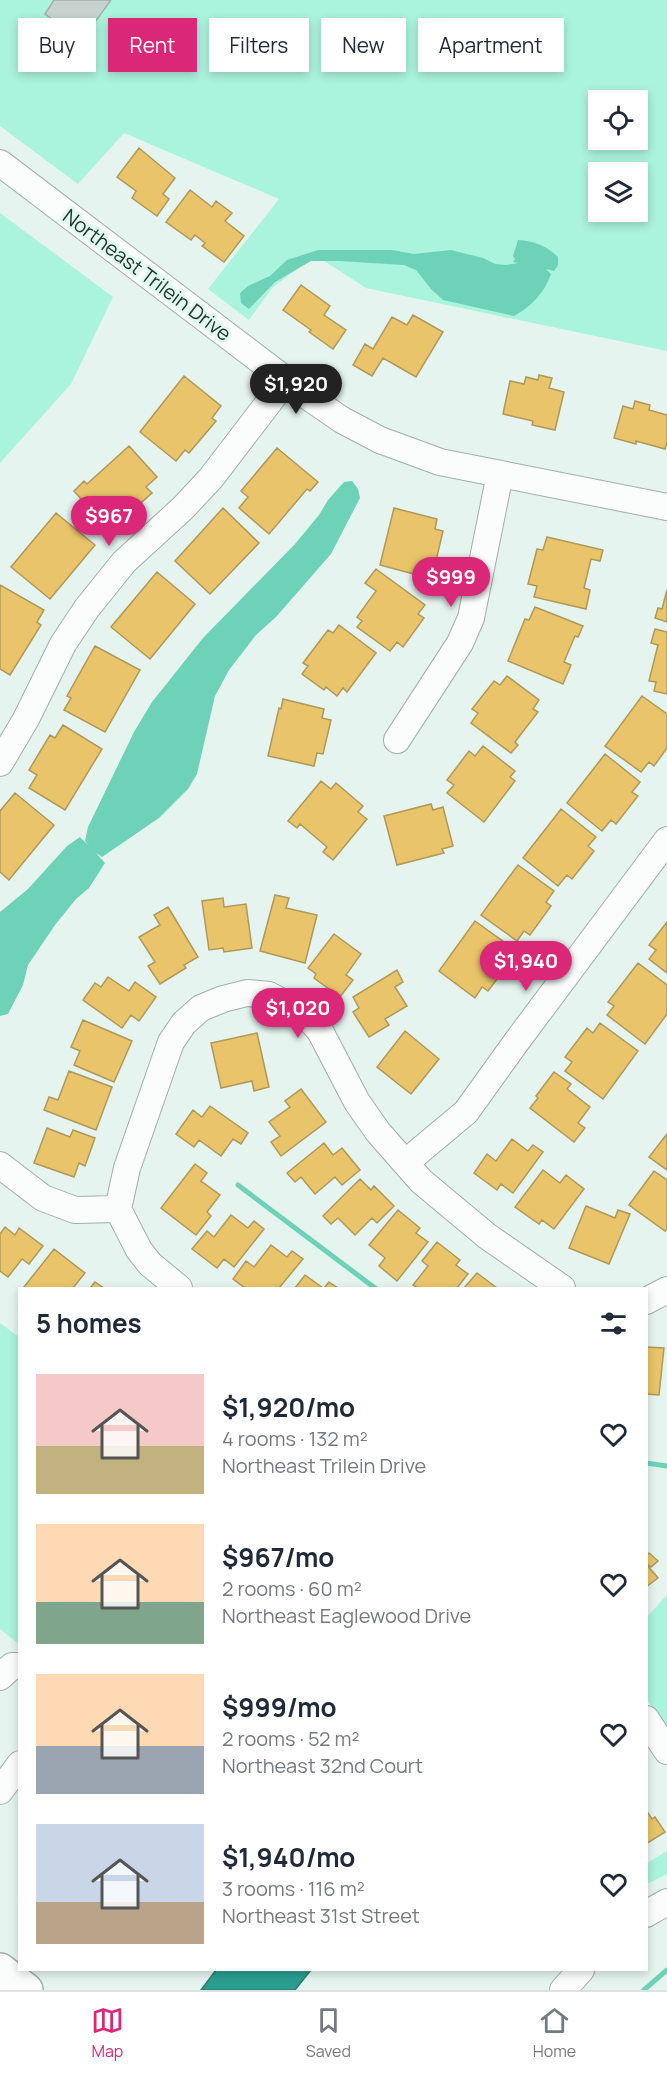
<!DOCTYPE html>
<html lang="en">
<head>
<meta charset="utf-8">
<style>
	body { margin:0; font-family:Manrope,sans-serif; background:#f2f2f3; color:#1f2937; height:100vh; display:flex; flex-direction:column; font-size:22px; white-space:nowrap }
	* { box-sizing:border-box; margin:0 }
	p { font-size:20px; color:#747a83 }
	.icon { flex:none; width:33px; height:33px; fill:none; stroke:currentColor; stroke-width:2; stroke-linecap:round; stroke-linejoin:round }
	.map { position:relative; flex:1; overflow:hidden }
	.details { position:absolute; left:18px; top:1287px; width:630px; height:684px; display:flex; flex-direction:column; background:#fff; border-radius:0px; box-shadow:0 3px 9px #0003 }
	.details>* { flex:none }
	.banner { position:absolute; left:18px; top:18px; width:632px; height:54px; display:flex; gap:12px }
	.controls { position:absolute; left:588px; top:90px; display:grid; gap:12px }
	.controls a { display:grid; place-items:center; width:60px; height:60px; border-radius:0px; background:#fff; box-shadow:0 3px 9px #0003; font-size:30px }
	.price { position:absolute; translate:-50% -51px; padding:0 14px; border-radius:21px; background:#db2777; color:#fff; font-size:20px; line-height:39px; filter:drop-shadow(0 2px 3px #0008) }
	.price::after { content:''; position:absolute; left:50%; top:36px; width:18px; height:14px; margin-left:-9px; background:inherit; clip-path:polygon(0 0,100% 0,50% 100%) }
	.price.current { background:#222; color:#fff }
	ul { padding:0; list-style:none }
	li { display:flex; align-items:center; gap:18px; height:150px; padding:0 18px }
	li span { display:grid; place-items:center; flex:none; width:168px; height:120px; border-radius:0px; color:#555 }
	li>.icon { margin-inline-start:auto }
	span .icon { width:72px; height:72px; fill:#fffc; stroke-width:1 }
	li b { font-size:26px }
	h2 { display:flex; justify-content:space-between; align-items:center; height:72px; padding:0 18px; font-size:26px }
	.pill { padding:0 21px; border-radius:0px; background:#fff; box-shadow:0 3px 9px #0003; font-size:21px; line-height:54px }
	.pill.current { background:#db2777; color:#fff }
	.tab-bar { display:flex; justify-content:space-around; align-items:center; height:84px; border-top:2px solid #e0e1e3; background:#fff; font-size:16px; color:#747a83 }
	.tab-bar a { display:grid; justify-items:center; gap:3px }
	.tab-bar .current { color:#db2777 }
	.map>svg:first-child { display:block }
</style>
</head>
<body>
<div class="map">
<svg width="667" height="1990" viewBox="0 0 667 1990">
	<rect width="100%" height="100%" fill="#e5f4ef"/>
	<path fill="#aaf3dd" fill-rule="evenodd" d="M0 0H667V351L366 288 315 255 272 288 249 320 208 289 279 199 124 133 78 184 0 126ZM598 100H638V140H598ZM598 172H638V212H598Z
		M0 213 113 297 71 384 0 463Z
		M0 1323 19 1337V1644L0 1629Z
		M667 1595V1732L647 1699 646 1618Z
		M667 1851V1874L647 1884V1863Z"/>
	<path fill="#6dd2b8" d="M518 240C534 241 547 246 558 257V265L554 271 546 269 551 274C545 292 531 307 514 316L443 300 431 289 416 270 404 265 339 261H311L275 282 249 309 241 303 240 293 248 286 270 276 287 260 318 250H392L414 254 451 250 483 258 495 264 506 265 518 263 513 262 515 259 513 256Z
		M352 481 358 489 360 498 331 554 276 617 256 635 229 670 215 696 197 774 188 789 159 818 102 857 96 853 105 863 89 888 76 899 55 925 28 965 23 985 8 1014 0 1016V912L28 889 67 846 80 837 89 846 85 841 88 827 134 732 152 702 203 638 295 544 319 515 328 500 344 482Z"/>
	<path fill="#e9c46a" stroke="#af9959" stroke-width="1.5" d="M139 148 175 178 163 194 169 199 157 216 132 198 136 191 117 177Z
		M190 190 212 207 216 201 232 213 225 221 244 236 224 262 202 246 205 243 195 235 191 240 166 222Z
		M301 285 330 306 324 315 346 330 333 349 309 332 311 330 283 310Z
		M413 315 443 332 416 377 383 358 372 376 353 365 365 344 373 349 392 317 407 325Z
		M539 375 552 378 549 388 564 392 555 430 532 425 533 421 503 414 510 381 524 384 526 377 538 380Z
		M184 376 221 406 212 418 216 421 189 453 185 450 176 461 140 432Z
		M635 401 650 405 649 410 667 415V443L665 449 636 441V444L614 438 623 406 633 409Z
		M129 446 157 477 146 487 152 493 121 521 116 516 117 518 107 528 74 491 84 481 87 484Z
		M277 448 318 482 310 491 307 489 269 534 239 508 248 497 241 491Z
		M223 508 259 543 210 594 175 561Z
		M394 508 437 519 435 529 443 531 435 565 429 564 425 577 380 565Z
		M56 513 95 545 50 599 11 567Z
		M547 537 603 550 600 561 591 559 584 588 590 590 586 609 534 597 537 586 528 584 537 549 543 550Z
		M376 569 425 605 418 614 424 618 403 647 397 642 390 651 357 627 362 621 357 617 376 591 365 583Z
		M157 572 195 604 150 659 111 627Z
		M0 585 44 610 37 622 41 625 10 675 0 669Z
		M667 590V622L655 618 658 608 662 609Z
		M535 607 583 626 578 637 575 636 564 662 571 665 563 684 508 661 525 619 529 620Z
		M339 625 376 653 347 692 343 688 337 696 326 687 324 690 302 674 308 666 303 663 328 630 333 633Z
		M655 629 667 632V694L654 691 656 682 649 681 658 645 651 643Z
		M95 646 140 670 105 732 64 710 71 698 67 696Z
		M507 676 539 700 533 709 538 712 515 742 518 745 511 753 471 723 478 713 472 709 494 681 500 685Z
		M642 696 667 714V748L654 766 649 762 641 772 605 746Z
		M283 699 324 709 322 718 331 720 323 754 317 753 314 766 268 756 279 708 281 709Z
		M63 725 102 749 65 810 29 788 37 775 29 770 50 735 55 738Z
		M483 746 515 771 510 777 515 781 484 822 447 793 454 785 447 780 469 751 475 756Z
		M605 754 640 782 632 792 638 796 616 824 611 820 602 831 567 803Z
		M321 781 331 789 336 783 363 806 358 812 367 819 333 860 323 852 327 847 300 824 297 828 288 821Z
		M15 793 54 825 9 880 0 872V811Z
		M431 804 433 810 443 807 453 846 442 849 444 853 397 865 384 816Z
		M561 809 596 837 588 846 594 851 572 879 567 875 558 886 523 858Z
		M518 865 554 891 546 902 551 906 530 935 524 931 517 941 481 915Z
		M275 895 289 898 286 908 317 915 305 963 260 951Z
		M223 898 224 907 246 904 252 948 224 952 223 948 209 950 202 901Z
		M168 907 198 957 184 965 186 968 160 984 148 966 155 962 139 937 160 925 154 915Z
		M475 921 511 947 504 958 510 962 488 991 482 987 475 998 439 971Z
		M667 922V973L649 959 656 950 649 945Z
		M334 934 361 954 346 975 353 980 340 997 314 978 316 974 308 968Z
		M638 963 667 985V1014L645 1044 607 1015 614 1006 608 1002Z
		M397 970 403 982 395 987 407 1006 385 1019 389 1025 369 1037 353 1012 359 1008 353 997Z
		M108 977 129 991 135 982 156 997 139 1021 131 1015 122 1028 83 1000 95 983 101 987Z
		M83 1020 132 1041 114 1082 74 1065 80 1051 71 1047Z
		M600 1023 638 1051 603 1099 565 1071 572 1062 565 1057 587 1028 593 1033Z
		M405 1031 439 1059 411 1094 377 1067Z
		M257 1033 269 1087 254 1091 252 1081 221 1088 211 1043Z
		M69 1071 112 1087 96 1130 44 1110 49 1097 58 1100Z
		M554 1072 571 1084 567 1089 590 1107 578 1123 585 1128 574 1142 530 1108 538 1098 536 1096Z
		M301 1089 326 1122 281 1156 271 1142 280 1136 269 1122 290 1107 285 1101Z
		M210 1106 248 1133 241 1144 233 1139 221 1156 199 1140 194 1147 176 1134 193 1110 202 1117Z
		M47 1128 70 1137 73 1130 95 1138 85 1166 79 1163 74 1177 34 1163Z
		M667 1134V1170L649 1157Z
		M512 1139 528 1151 533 1145 543 1152 513 1193 501 1184 497 1190 474 1173 487 1154 496 1161Z
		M324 1143 333 1155 342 1148 360 1170 342 1185 335 1177 315 1194 301 1177 295 1182 287 1173Z
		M195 1164 207 1173 201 1181 220 1195 207 1212 211 1216 196 1235 161 1208Z
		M543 1170 560 1183 566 1175 584 1189 554 1229 542 1220 539 1224 515 1207Z
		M654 1171 667 1180V1229L665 1231 629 1205Z
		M360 1179 371 1190 374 1186 394 1206 377 1223 372 1218 355 1235 338 1218 331 1224 323 1216Z
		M586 1206 615 1218 618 1210 630 1214 609 1264 569 1248Z
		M398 1210 420 1228 416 1233 428 1242 397 1281 379 1266 385 1258 369 1245Z
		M231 1215 248 1228 254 1221 264 1229 234 1267 224 1259 217 1268 192 1249 207 1231 214 1237Z
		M5 1227 15 1235 19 1228 43 1246 29 1264 22 1259 8 1277 0 1271V1234Z
		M437 1242 460 1260 456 1265 468 1274 457 1288H418L413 1285 428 1266 422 1261Z
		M271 1245 287 1257 292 1251 303 1259 279 1288H245L233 1279 246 1261 254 1267Z
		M54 1249 85 1273 73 1288H25L24 1287Z
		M477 1273 497 1288H464Z
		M305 1275 323 1288H295Z
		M95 1282 104 1288H90Z
		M329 1282 338 1288H324Z
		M646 1347 664 1348 659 1395 646 1394Z
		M649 1553 658 1561 651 1567 646 1563V1556Z
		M646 1564 658 1578 646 1587Z
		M646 1810 652 1819 655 1817 665 1832 646 1844Z"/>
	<path fill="#2a9d8f" stroke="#2a7e72" stroke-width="1.5" d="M216 1970H311L295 1990H201Z"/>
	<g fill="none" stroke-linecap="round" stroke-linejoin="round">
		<path stroke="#6dd2b8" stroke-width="5" d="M238 1185 375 1288
			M646 1463 667 1466
			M644 1990 667 1970"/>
	</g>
	<path fill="#c7d2cf" stroke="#a2aeaa" stroke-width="1.5" d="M54 0H111L82 40 45 14Z"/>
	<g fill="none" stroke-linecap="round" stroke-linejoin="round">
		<g stroke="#a2aeaa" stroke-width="28">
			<path id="minor" d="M0 163 307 396 342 420 380 440 440 462 667 507
				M397 740 460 643 471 618 500 474
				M0 763 26 719 63 644 87 608 124 562 183 508 211 478 286 380
				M405 1163 466 1112 517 1041 667 840
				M0 1165 43 1198 75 1210 118 1209
				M179 1288 150 1264 139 1250 118 1209 127 1168 171 1042 184 1023 201 1008 223 999 247 993 269 995 306 1015 320 1031 357 1102 378 1132 421 1181 487 1236 562 1288
				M646 1301 667 1290
				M0 1677 12 1666H20
				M646 1719 667 1751
				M0 1791 20 1764
				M646 1914 667 1902
				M563 1990 581 1970"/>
		</g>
		<g stroke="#a2aeaa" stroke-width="36">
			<path id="major" d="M0 1970 26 1990"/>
		</g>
		<use href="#minor" stroke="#fbfdfd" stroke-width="26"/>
		<use href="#major" stroke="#fbfdfd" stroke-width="33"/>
	</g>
	<g text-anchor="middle" stroke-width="6" stroke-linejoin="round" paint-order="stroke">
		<g font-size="20" fill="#293430" stroke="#dffaf0">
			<text transform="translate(147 275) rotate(37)" y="7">Northeast Trilein Drive</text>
		</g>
	</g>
</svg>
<div class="controls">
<a><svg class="icon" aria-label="locate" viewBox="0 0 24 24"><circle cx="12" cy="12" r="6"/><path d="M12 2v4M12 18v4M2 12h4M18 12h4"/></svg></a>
<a><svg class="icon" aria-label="layers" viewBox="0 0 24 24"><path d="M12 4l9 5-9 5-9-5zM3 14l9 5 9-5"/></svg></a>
</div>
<b class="price current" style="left:296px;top:415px">$1,920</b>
<b class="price" style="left:109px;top:547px">$967</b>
<b class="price" style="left:451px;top:608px">$999</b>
<b class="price" style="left:526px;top:992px">$1,940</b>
<b class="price" style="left:298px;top:1039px">$1,020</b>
<div class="banner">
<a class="pill">Buy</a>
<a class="pill current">Rent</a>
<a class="pill">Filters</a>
<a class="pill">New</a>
<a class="pill">Apartment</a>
</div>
<section class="details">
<h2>5 homes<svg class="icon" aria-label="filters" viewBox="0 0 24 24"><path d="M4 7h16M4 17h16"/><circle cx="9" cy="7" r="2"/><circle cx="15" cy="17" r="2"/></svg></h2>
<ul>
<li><span style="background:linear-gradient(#f6c9c9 60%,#c2b280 0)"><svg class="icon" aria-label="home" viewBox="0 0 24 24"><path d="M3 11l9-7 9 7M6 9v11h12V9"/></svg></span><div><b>$1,920/mo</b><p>4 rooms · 132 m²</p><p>Northeast Trilein Drive</p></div><svg class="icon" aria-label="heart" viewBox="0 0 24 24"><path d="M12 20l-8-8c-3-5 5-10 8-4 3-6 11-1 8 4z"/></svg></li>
<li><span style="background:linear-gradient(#ffd9b3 65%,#7fa58c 0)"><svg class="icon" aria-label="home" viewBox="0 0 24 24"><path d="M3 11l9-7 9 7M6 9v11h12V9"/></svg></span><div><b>$967/mo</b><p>2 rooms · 60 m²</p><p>Northeast Eaglewood Drive</p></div><svg class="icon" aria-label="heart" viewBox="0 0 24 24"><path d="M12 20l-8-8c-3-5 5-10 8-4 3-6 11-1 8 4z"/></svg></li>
<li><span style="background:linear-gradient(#ffd9b3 60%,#9aa5b1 0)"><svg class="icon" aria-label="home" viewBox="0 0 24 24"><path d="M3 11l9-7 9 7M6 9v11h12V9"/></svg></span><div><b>$999/mo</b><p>2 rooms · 52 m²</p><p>Northeast 32nd Court</p></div><svg class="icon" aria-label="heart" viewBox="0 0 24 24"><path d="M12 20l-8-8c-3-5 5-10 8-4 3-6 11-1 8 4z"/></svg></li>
<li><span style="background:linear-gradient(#c9d6e8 65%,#b9a48a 0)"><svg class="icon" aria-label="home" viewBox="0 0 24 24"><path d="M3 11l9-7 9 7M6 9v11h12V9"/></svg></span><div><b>$1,940/mo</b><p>3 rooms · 116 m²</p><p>Northeast 31st Street</p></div><svg class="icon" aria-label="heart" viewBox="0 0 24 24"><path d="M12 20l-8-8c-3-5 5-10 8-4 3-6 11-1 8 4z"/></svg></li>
</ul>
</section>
</div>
<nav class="tab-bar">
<a class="current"><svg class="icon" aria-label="map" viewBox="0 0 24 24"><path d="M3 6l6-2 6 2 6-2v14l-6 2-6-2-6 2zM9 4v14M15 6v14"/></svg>Map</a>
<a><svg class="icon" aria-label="saved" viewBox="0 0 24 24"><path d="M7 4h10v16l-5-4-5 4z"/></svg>Saved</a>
<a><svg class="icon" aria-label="home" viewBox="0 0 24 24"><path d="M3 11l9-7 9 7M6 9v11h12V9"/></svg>Home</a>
</nav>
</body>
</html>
